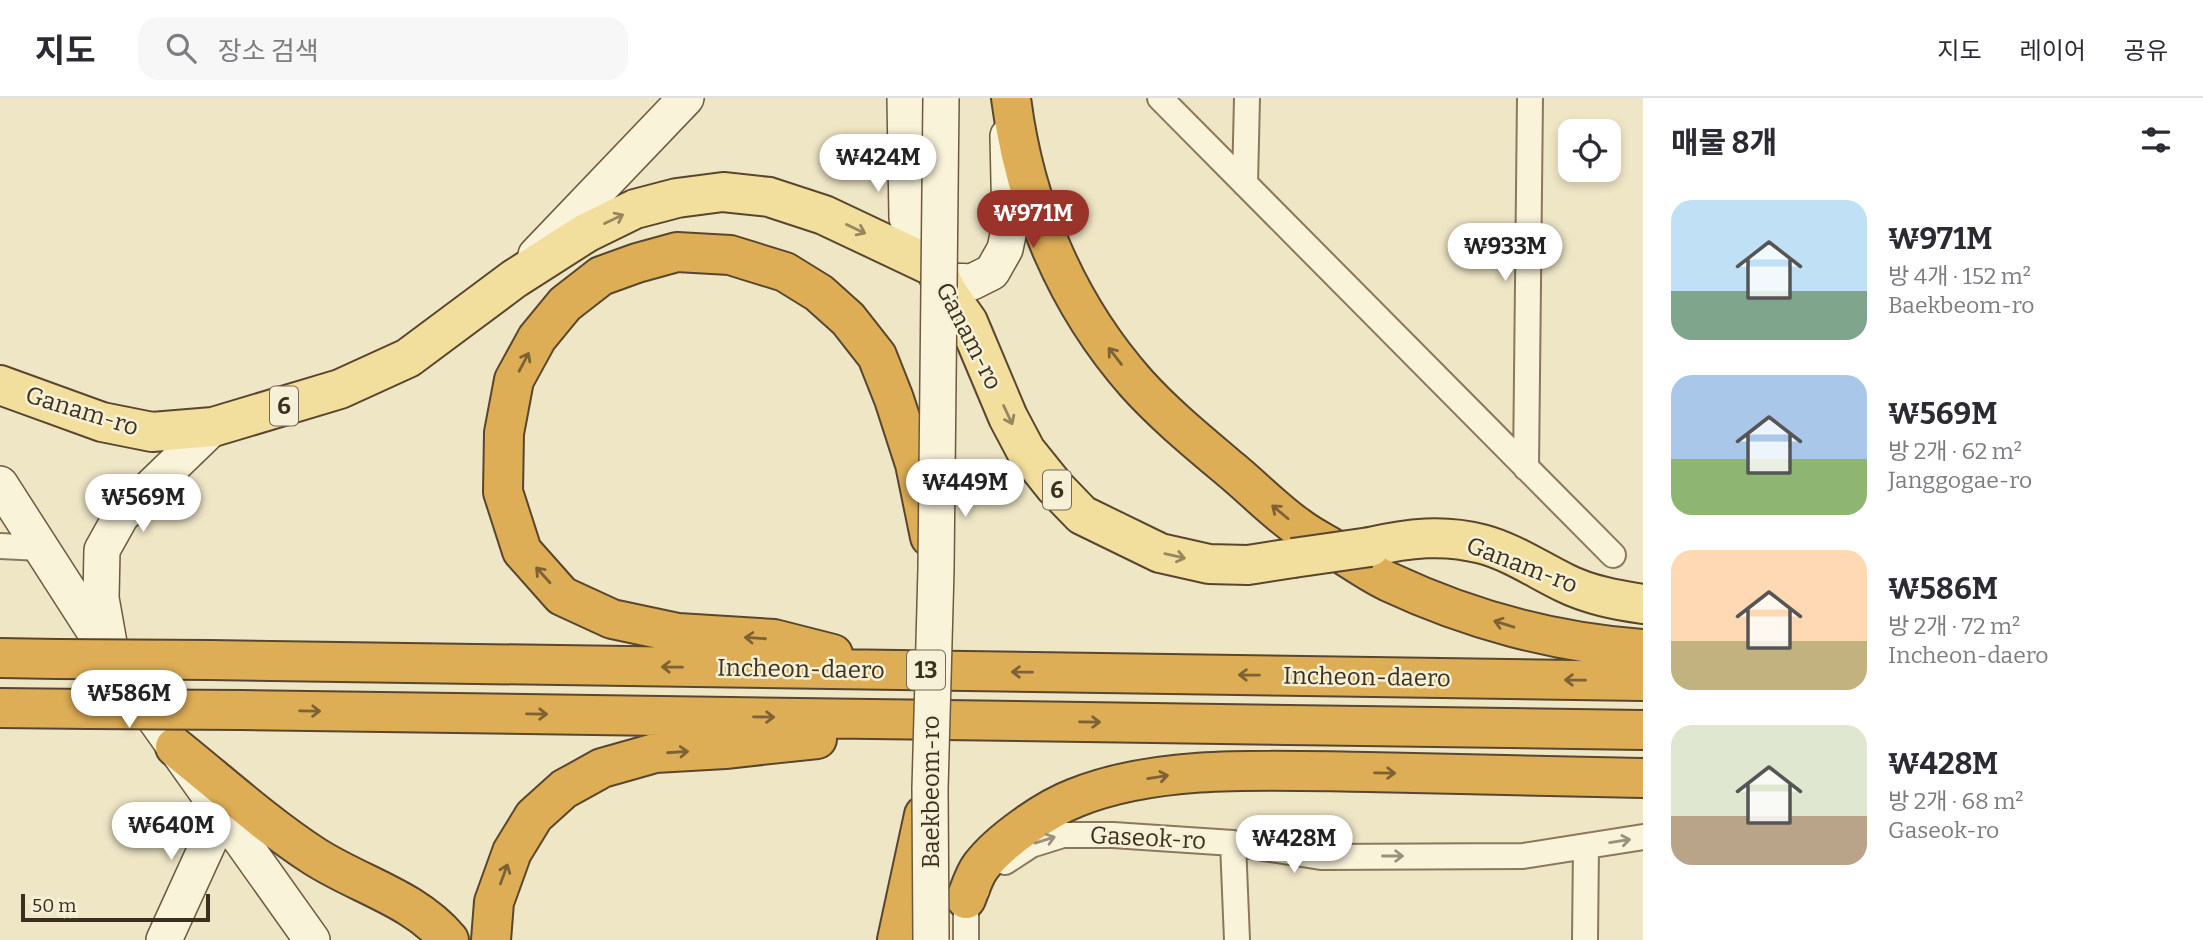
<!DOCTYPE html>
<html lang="ko">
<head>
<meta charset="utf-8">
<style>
	body { margin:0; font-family:Bitter,"Noto Sans KR",serif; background:#f7f7f7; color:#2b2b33; height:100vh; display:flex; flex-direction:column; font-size:26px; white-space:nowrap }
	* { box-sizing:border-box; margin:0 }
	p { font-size:23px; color:#7c7c81 }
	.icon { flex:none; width:38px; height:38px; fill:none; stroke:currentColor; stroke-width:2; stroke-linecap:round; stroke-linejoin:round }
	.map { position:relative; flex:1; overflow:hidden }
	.side { display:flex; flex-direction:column; background:#fff; width:560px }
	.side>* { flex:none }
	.controls { position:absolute; left:1558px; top:21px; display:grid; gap:14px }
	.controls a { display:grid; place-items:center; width:63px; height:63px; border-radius:14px; background:#fff; box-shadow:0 4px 10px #0003; font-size:35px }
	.scale { position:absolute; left:21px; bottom:18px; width:189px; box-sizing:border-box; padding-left:7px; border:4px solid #3b2f1f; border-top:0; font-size:19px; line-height:24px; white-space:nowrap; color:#3b2f1f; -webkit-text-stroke:5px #f6f0d6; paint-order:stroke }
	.price { position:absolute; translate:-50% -60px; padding:0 16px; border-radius:24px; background:#fff; color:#222; font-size:23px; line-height:46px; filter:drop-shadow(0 2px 4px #0008) }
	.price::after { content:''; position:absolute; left:50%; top:42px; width:21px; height:16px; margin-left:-10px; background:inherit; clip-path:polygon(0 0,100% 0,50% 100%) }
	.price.active { background:#9a332a; color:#fff }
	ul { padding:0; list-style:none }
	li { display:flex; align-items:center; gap:21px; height:175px; padding:0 28px }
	li span { display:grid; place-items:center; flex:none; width:196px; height:140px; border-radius:21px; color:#555 }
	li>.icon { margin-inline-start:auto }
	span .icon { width:84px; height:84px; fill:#fffc; stroke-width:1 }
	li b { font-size:30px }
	h2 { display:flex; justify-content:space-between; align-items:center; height:84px; padding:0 28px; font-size:30px }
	header { display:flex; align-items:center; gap:42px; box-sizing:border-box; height:98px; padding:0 35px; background:#fff; border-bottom:2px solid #e1e1e2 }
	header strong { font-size:33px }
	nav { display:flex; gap:38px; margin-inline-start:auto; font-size:24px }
	.search { width:490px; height:63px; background:#f7f7f7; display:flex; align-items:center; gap:18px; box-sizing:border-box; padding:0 24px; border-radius:21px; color:#7c7c81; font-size:26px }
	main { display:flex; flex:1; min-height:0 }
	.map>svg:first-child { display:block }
</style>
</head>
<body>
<header>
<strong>지도</strong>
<div class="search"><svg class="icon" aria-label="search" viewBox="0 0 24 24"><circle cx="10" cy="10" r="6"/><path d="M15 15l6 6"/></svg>장소 검색</div>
<nav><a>지도</a><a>레이어</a><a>공유</a></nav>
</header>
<main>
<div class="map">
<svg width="1643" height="842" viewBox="0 0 1643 842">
	<rect width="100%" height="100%" fill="#efe6c6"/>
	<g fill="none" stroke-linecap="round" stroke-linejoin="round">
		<g stroke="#8b785b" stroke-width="28">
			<path id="street" d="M1160 0 1613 457
				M1245 86 1247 0
				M1526 370 1530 0
				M0 448 40 450
				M1233 745 1237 842
				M1005 764 1031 747 1063 737H1113L1233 745 1321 759 1523 758 1643 739
				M966 842V801L977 792
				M1585 842 1586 748"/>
		</g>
		<g stroke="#6c593e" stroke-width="38">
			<path id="secondary" d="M905 0 907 120 919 145 934 169 952 183 972 184 992 174 1005 151 1010 127 1008 38
				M536 157 686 0
				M0 386 113 562 312 842
				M109 545 101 500 102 452 121 418 213 329
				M164 842 222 715"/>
		</g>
		<g stroke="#58462f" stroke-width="42">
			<path id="primary" d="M0 287 102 324 152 334 213 329 340 291 408 260 514 181 586 135 635 111 677 100 723 94 769 99 824 117 934 169 949 197 968 224 1008 319 1026 353 1055 389 1082 417 1160 455 1209 466 1248 467 1293 460
				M1370 449C1408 440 1444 436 1482 446 1512 454 1538 472 1565 485 1589 497 1617 502 1643 506"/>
		</g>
		<g stroke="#58462f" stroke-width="42">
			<path id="highway" d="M1011 0C1024 105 1066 206 1137 286 1165 317 1198 344 1230 371 1253 390 1274 412 1298 429 1311 439 1326 446 1339 454 1355 464 1372 476 1389 484 1468 521 1556 545 1643 551
				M833 556 774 541 678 535 612 521 562 498 522 453 503 394 504 335 514 282 537 240 565 206 601 178 637 165 677 154 730 157 785 174 819 195 848 221 877 258 894 301 915 366 930 439
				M0 560 57 561
				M210 562 1643 583
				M0 610 88 611
				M241 612 1643 632
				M175 649C221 686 265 726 314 758 359 787 414 800 449 842
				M966 801C970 791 974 777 981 768 1000 743 1046 711 1075 700 1161 665 1276 673 1368 674 1460 676 1551 678 1643 680
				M491 842 494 804 512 754 534 718 564 691 602 670 655 655 725 651 817 641
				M897 842 924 717"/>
		</g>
		<use href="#street" stroke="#f9f3da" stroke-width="24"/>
		<use href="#secondary" stroke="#f9f3da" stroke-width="35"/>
		<use href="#primary" stroke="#f2df9e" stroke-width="38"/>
		<use href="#highway" stroke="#deae57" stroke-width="38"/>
		<g stroke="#6c593e" stroke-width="38" stroke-linecap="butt">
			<path id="secondary-bridge" d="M931 842 930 691 936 471 941 0"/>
		</g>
		<g stroke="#58462f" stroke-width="42" stroke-linecap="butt">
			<path id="primary-bridge" d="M1293 460 1370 449"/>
		</g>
		<g stroke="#58462f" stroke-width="42" stroke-linecap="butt">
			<path id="highway-bridge" d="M57 561 210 562
				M88 611 241 612"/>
		</g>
		<use href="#secondary-bridge" stroke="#f9f3da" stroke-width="35"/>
		<use href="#primary-bridge" stroke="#f2df9e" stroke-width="38"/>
		<use href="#highway-bridge" stroke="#deae57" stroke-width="38"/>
	</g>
	<defs><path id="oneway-shaft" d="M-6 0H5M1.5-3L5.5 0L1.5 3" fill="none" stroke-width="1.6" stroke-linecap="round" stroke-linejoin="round" transform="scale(1.75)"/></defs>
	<g stroke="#96875e">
		<use href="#oneway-shaft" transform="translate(614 121) rotate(-26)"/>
		<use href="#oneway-shaft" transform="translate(856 131) rotate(25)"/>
		<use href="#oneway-shaft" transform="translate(1008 317) rotate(65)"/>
		<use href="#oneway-shaft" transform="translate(1175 458) rotate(13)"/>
	</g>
	<g stroke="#7c6235">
		<use href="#oneway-shaft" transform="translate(1115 258) rotate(-128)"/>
		<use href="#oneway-shaft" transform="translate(524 264) rotate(-62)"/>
		<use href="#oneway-shaft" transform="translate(1280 414) rotate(-140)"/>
		<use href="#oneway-shaft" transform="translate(543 477) rotate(-132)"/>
		<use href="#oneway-shaft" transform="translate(1504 526) rotate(-163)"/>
		<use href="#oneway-shaft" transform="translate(755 540) rotate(-176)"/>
		<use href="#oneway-shaft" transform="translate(672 569) rotate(-179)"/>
		<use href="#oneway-shaft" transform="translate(1022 574) rotate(-179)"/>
		<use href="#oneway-shaft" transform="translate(1249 577) rotate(-179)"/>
		<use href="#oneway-shaft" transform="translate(1575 582) rotate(-179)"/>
		<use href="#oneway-shaft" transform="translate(310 613) rotate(1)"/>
		<use href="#oneway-shaft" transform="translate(537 616) rotate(1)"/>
		<use href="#oneway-shaft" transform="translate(764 619) rotate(1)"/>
		<use href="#oneway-shaft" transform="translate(1090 624) rotate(1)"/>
		<use href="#oneway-shaft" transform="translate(678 654) rotate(-4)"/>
		<use href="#oneway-shaft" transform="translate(1385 675) rotate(1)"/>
		<use href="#oneway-shaft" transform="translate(1158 679) rotate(-9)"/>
		<use href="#oneway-shaft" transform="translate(504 776) rotate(-70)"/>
	</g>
	<g stroke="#9a917c">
		<use href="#oneway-shaft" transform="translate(1045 742) rotate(-17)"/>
		<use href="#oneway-shaft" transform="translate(1620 743) rotate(-9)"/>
		<use href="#oneway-shaft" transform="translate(1393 758)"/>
	</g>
	<g text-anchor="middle" stroke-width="5" stroke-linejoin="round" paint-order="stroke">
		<g fill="#f6f0d6" stroke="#736956" stroke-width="2">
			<rect x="270" y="288.5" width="28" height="39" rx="5"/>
			<rect x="1043" y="372.5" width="28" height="39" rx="5"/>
			<rect x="907" y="552.5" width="38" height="39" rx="5"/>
		</g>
		<g font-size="23" font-weight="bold" fill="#3b2f1f">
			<text x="284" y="316">6</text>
			<text x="1057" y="400">6</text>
			<text x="926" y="580">13</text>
		</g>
		<g font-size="24" fill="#3b2f1f" stroke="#f6f0d6">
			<text transform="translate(969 238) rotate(63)" y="8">Ganam-ro</text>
			<text transform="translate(82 313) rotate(17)" y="8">Ganam-ro</text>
			<text transform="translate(1522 467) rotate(21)" y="8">Ganam-ro</text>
			<text transform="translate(801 571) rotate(1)" y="8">Incheon-daero</text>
			<text transform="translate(1367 579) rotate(1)" y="8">Incheon-daero</text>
			<text transform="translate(931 694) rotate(-90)" y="8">Baekbeom-ro</text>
			<text transform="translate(1148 740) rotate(3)" y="8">Gaseok-ro</text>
		</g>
	</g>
</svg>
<div class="controls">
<a><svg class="icon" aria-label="locate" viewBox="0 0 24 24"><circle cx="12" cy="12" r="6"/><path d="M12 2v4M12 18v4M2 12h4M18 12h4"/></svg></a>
</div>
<div class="scale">50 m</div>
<b class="price" style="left:878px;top:96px">₩424M</b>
<b class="price active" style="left:1033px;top:152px">₩971M</b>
<b class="price" style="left:1505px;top:185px">₩933M</b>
<b class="price" style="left:965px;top:421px">₩449M</b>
<b class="price" style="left:143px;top:436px">₩569M</b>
<b class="price" style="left:129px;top:632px">₩586M</b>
<b class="price" style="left:171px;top:764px">₩640M</b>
<b class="price" style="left:1294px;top:777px">₩428M</b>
</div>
<section class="side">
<h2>매물 8개<svg class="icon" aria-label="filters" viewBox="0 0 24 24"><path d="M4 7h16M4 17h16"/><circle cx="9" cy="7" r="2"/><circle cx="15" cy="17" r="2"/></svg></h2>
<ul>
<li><span style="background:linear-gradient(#bfe0f5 65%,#7fa58c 0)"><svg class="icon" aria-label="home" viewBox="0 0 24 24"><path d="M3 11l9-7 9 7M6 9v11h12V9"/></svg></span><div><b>₩971M</b><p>방 4개 · 152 m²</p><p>Baekbeom-ro</p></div></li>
<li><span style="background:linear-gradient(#a9c7e8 60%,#8fb573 0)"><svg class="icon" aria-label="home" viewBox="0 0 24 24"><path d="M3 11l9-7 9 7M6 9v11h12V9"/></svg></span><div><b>₩569M</b><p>방 2개 · 62 m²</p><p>Janggogae-ro</p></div></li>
<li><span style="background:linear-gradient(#ffd9b3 65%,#c2b280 0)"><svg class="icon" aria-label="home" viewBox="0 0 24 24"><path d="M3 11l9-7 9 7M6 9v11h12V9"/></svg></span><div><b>₩586M</b><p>방 2개 · 72 m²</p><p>Incheon-daero</p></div></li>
<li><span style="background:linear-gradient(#dfe7d0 65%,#b9a48a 0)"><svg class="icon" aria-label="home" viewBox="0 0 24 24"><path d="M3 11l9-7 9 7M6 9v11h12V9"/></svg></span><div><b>₩428M</b><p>방 2개 · 68 m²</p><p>Gaseok-ro</p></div></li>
</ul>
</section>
</main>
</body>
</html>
